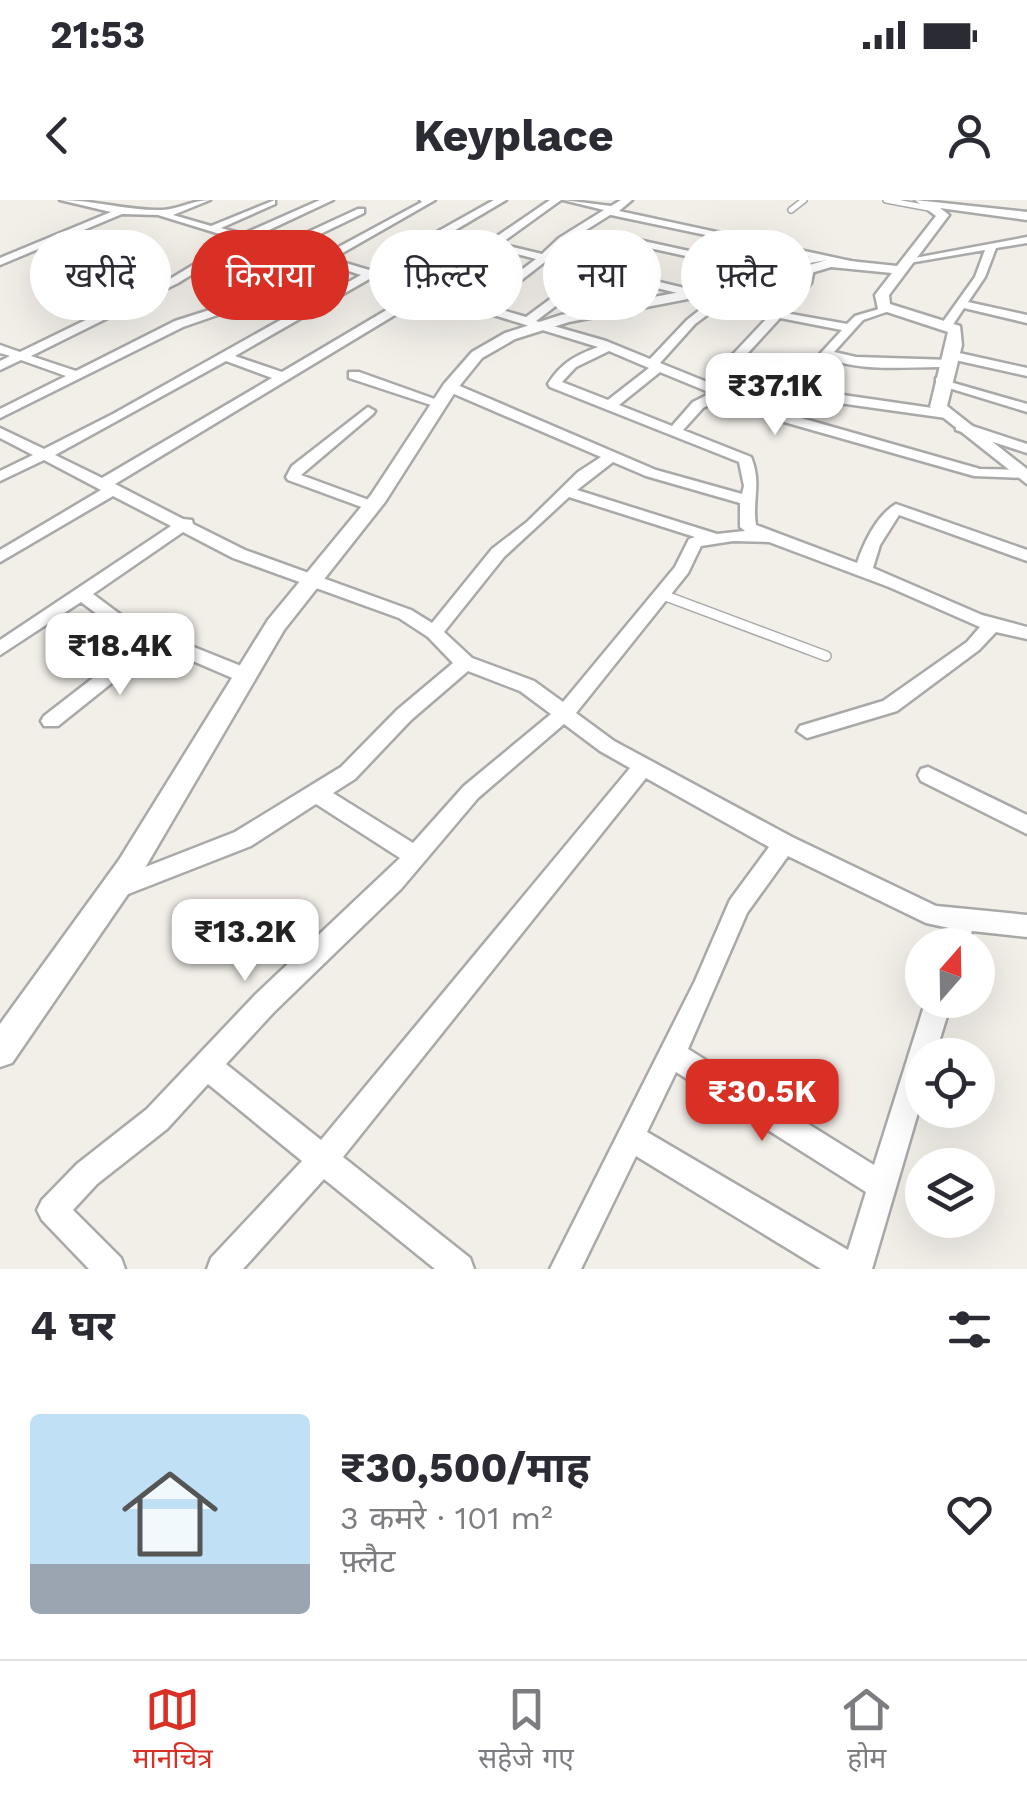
<!DOCTYPE html>
<html lang="hi">
<head>
<meta charset="utf-8">
<style>
	body { margin:0; font-family:"Work Sans","Noto Sans Devanagari",sans-serif; background:#f2f2f3; color:#2b2b33; height:100vh; display:flex; flex-direction:column; font-size:38px; white-space:nowrap }
	* { box-sizing:border-box; margin:0 }
	p { font-size:32px; color:#7c7c81 }
	.icon { flex:none; width:55px; height:55px; fill:none; stroke:currentColor; stroke-width:2; stroke-linecap:round; stroke-linejoin:round }
	.map { position:relative; height:1069px; overflow:hidden }
	.details { display:flex; flex-direction:column; background:#fff; flex:1 }
	.details>* { flex:none }
	.top-card { position:absolute; left:30px; top:30px; width:968px; height:90px; display:flex; gap:20px }
	.needle { width:65px; rotate:20deg }
	.fabs { position:absolute; left:905px; top:728px; display:grid; gap:20px }
	.fabs a { display:grid; place-items:center; width:90px; height:90px; border-radius:50%; background:#fff; box-shadow:0 10px 40px #0002; font-size:50px }
	.price { position:absolute; translate:-50% -85px; padding:0 22px; border-radius:20px; background:#fff; color:#222; font-size:32px; line-height:65px; filter:drop-shadow(0 2px 5px #0008) }
	.price::after { content:''; position:absolute; left:50%; top:60px; width:30px; height:22px; margin-left:-15px; background:inherit; clip-path:polygon(0 0,100% 0,50% 100%) }
	.price.selected { background:#d93025; color:#fff }
	ul { padding:0; list-style:none }
	li { display:flex; align-items:center; gap:30px; height:250px; padding:0 30px }
	li span { display:grid; place-items:center; flex:none; width:280px; height:200px; border-radius:10px; color:#555 }
	li>.icon { margin-inline-start:auto }
	span .icon { width:120px; height:120px; fill:#fffc; stroke-width:1 }
	li b { font-size:42px }
	h2 { display:flex; justify-content:space-between; align-items:center; height:120px; padding:0 30px; font-size:42px }
	.tag { padding:0 35px; border-radius:45px; background:#fff; box-shadow:0 10px 40px #0002; font-size:35px; line-height:90px }
	.tag.selected { background:#d93025; color:#fff }
	.status { display:flex; justify-content:space-between; align-items:center; height:70px; padding:0 50px; background:#fff; direction:ltr }
	.status svg { height:28px; fill:currentColor }
	header { display:flex; justify-content:space-between; align-items:center; height:130px; padding:0 30px; background:#fff; font-size:45px; font-weight:700 }
	.tabs { display:flex; justify-content:space-around; align-items:center; height:140px; border-top:2px solid #e1e1e2; background:#fff; font-size:28px; color:#7c7c81 }
	.tabs a { display:grid; justify-items:center; gap:5px }
	.tabs .selected { color:#d93025 }
	.map>svg:first-child { display:block }
</style>
</head>
<body>
<div class="status"><b>21:53</b><svg viewBox="0 0 49 12"><path d="M0 12V9h3v3zM5 12V6h3v6zM10 12V3h3v9zM15 12V0h3v12zM26 1h20v11H26zM47 4h2v5h-2z"/></svg></div>
<header><svg class="icon" aria-label="back" viewBox="0 0 24 24"><path d="M15 5l-7 7 7 7"/></svg>Keyplace<svg class="icon" aria-label="person" viewBox="0 0 24 24"><circle cx="12" cy="8" r="4"/><path d="M4 21q1-7 8-7t8 7"/></svg></header>
<div class="map">
<svg width="1027" height="1069" viewBox="0 0 1027 1069">
	<rect width="100%" height="100%" fill="#f2efe9"/>
	<g fill="none" stroke-linecap="round" stroke-linejoin="round">
		<g stroke="#a9a9a9" stroke-width="8">
			<path id="service-far1" d="M886 0 934 9
				M791 10 804 0"/>
		</g>
		<g stroke="#a9a9a9" stroke-width="12">
			<path id="service" d="M663 395 826 456"/>
		</g>
		<g stroke="#a9a9a9" stroke-width="5">
			<path id="minor" d="M60 0C95 0 128 11 163 10 179 9 193 0 210 0L173 15 211 26 275 0V4L221 28 243 34 320 0H333L254 37 280 45 358 9H364V13L291 48 322 56 422 2 420 0H435L332 59 369 70 494 0H506L452 32 490 41 550 0H561L500 44 542 54 559 38 604 10 563 0 611 6 621 0H632L619 11 860 63 855 66 827 60 758 72 636 45 605 69 718 96 728 91 734 94 729 99 774 110 801 82 806 69H814L811 83 785 113 847 124 855 116 889 106 895 109 863 120 834 152 856 157 951 160 953 163 947 167C908 166 854 174 820 154L842 130 780 118 725 178 946 210 953 214 946 218 717 186 787 214 980 269 1027 270V278L974 276 777 220 722 198 703 208 683 230 751 257C762 284 752 298 756 325L857 363C864 342 877 315 896 304L1027 350V361L899 315 880 345 873 368 982 415 1027 427V439L996 432 979 450 897 511 807 538 797 531 800 526 883 501 967 442 980 427 889 387 769 342 733 341 701 346 688 373 576 513 614 541 792 637 936 706 1027 715V737L972 731 967 745H943L949 728 926 723 788 656 747 713 688 849 874 965 926 800H952L935 855H922V899L872 1069H821L636 956 581 1069H550L695 781 730 700 769 647 646 578 343 957 470 1058 474 1069H435L324 979 243 1069H207L211 1058 302 961 208 884 167 929 97 984 73 1010 121 1058 125 1069H89L42 1020 37 1010 42 1000 77 964 147 909 256 794 400 658 316 604 251 646 123 696 115 699 107 696 103 689 107 682 235 632 341 567 397 510 453 463 428 437 399 418 233 358 183 332 93 394 129 421 251 470 253 475 251 480H237L158 446 58 526H44L41 521 44 516 142 440 117 429 81 402 0 455V440L171 326 113 296 0 362V350L101 290 44 260 0 281V271L33 255 0 238V228L44 249 113 214 361 75 330 65 311 70 294 84 252 103 183 127 0 218V209L66 176 21 160 0 170V161L10 156 0 153V145L20 152 170 79 236 39 158 15 122 14 0 65V58L111 12ZM610 15H611L810 57 758 66 634 39 594 67 552 56 567 42ZM444 36 484 46 425 87 379 73ZM246 41 318 62 303 66 286 80 244 99 175 121 76 171 31 156 178 83ZM494 48 536 59 477 103 435 90ZM546 61 588 71 526 117 488 106ZM598 74 711 101 687 120 650 159 606 141 536 121ZM371 78 417 92 282 172 235 156ZM428 95 598 147C576 155 561 163 548 184L550 187 739 262 744 286 742 294 656 270 455 184H445V190L601 257 578 272 527 322 492 349 432 423 411 410 245 350 193 324 192 320 183 319 115 284ZM722 104 769 116 707 182 660 163 695 124ZM609 151 649 168 608 200 562 182 576 167ZM226 161 272 178 102 278 55 255ZM660 172 711 193 693 202 672 226 619 205ZM613 262 646 276 740 303V327L745 331 717 334 577 290ZM569 297 695 337 689 339 675 367 563 502 534 481 472 458 444 432 504 357ZM468 471 520 491 551 514 464 586 413 643 333 593 355 579 411 520ZM564 524 600 551 630 568 321 940 226 864 274 812 401 689 478 598ZM676 872 866 992 848 1050 647 932Z
				M1027 37V43L996 48 985 77 968 102 1027 115V123L964 108 950 129 940 126 975 77 985 50 909 63 904 60Z
				M950 151 1027 168V176L946 158 944 155Z
				M349 172H359L446 203 434 206 349 178Z
				M936 178 1027 204V212L936 184Z
				M368 207 375 211 373 214 301 275 377 303V309H367L288 280 286 277 292 266Z
				M956 224H966L1027 244V253L956 230Z
				M928 567 1027 615V634L921 581 918 575 921 569Z"/>
		</g>
		<g stroke="#a9a9a9" stroke-width="5">
			<path id="tertiary" d="M915 0 1027 12V20L940 8 949 15 889 95 890 104 960 126 962 145 947 206 1027 269V284L930 207 948 132 878 109 875 95 892 73 831 67 791 79 569 122 515 139 482 158 457 189 385 302 284 430 139 678 12 863 0 867V824L119 660 268 420 371 295 444 184 472 152 505 133 561 115 789 71 830 59 897 66 936 16Z"/>
		</g>
		<use href="#service-far1" stroke="#fff" stroke-width="5"/>
		<use href="#service" stroke="#fff" stroke-width="9"/>
		<use href="#minor" fill="#fff" fill-rule="evenodd"/>
		<use href="#tertiary" fill="#fff" fill-rule="evenodd"/>
	</g>
</svg>
<div class="fabs">
<a><svg class="needle" viewBox="-14 -14 28 28"><path d="M0-13l5 13h-10z" fill="#e53935"/><path d="M0 13l5-13h-10z" fill="#7c7c81"/></svg></a>
<a><svg class="icon" aria-label="locate" viewBox="0 0 24 24"><circle cx="12" cy="12" r="6"/><path d="M12 2v4M12 18v4M2 12h4M18 12h4"/></svg></a>
<a><svg class="icon" aria-label="layers" viewBox="0 0 24 24"><path d="M12 4l9 5-9 5-9-5zM3 14l9 5 9-5"/></svg></a>
</div>
<b class="price" style="left:775px;top:238px">₹37.1K</b>
<b class="price" style="left:120px;top:498px">₹18.4K</b>
<b class="price" style="left:245px;top:784px">₹13.2K</b>
<b class="price selected" style="left:762px;top:944px">₹30.5K</b>
<div class="top-card">
<a class="tag">खरीदें</a>
<a class="tag selected">किराया</a>
<a class="tag">फ़िल्टर</a>
<a class="tag">नया</a>
<a class="tag">फ़्लैट</a>
</div>
</div>
<section class="details">
<h2>4 घर<svg class="icon" aria-label="filters" viewBox="0 0 24 24"><path d="M4 7h16M4 17h16"/><circle cx="9" cy="7" r="2"/><circle cx="15" cy="17" r="2"/></svg></h2>
<ul>
<li><span style="background:linear-gradient(#bfe0f5 75%,#9aa5b1 0)"><svg class="icon" aria-label="home" viewBox="0 0 24 24"><path d="M3 11l9-7 9 7M6 9v11h12V9"/></svg></span><div><b>₹30,500/माह</b><p>3 कमरे · 101 m²</p><p>फ़्लैट</p></div><svg class="icon" aria-label="heart" viewBox="0 0 24 24"><path d="M12 20l-8-8c-3-5 5-10 8-4 3-6 11-1 8 4z"/></svg></li>
</ul>
</section>
<nav class="tabs">
<a class="selected"><svg class="icon" aria-label="map" viewBox="0 0 24 24"><path d="M3 6l6-2 6 2 6-2v14l-6 2-6-2-6 2zM9 4v14M15 6v14"/></svg>मानचित्र</a>
<a><svg class="icon" aria-label="saved" viewBox="0 0 24 24"><path d="M7 4h10v16l-5-4-5 4z"/></svg>सहेजे गए</a>
<a><svg class="icon" aria-label="home" viewBox="0 0 24 24"><path d="M3 11l9-7 9 7M6 9v11h12V9"/></svg>होम</a>
</nav>
</body>
</html>
